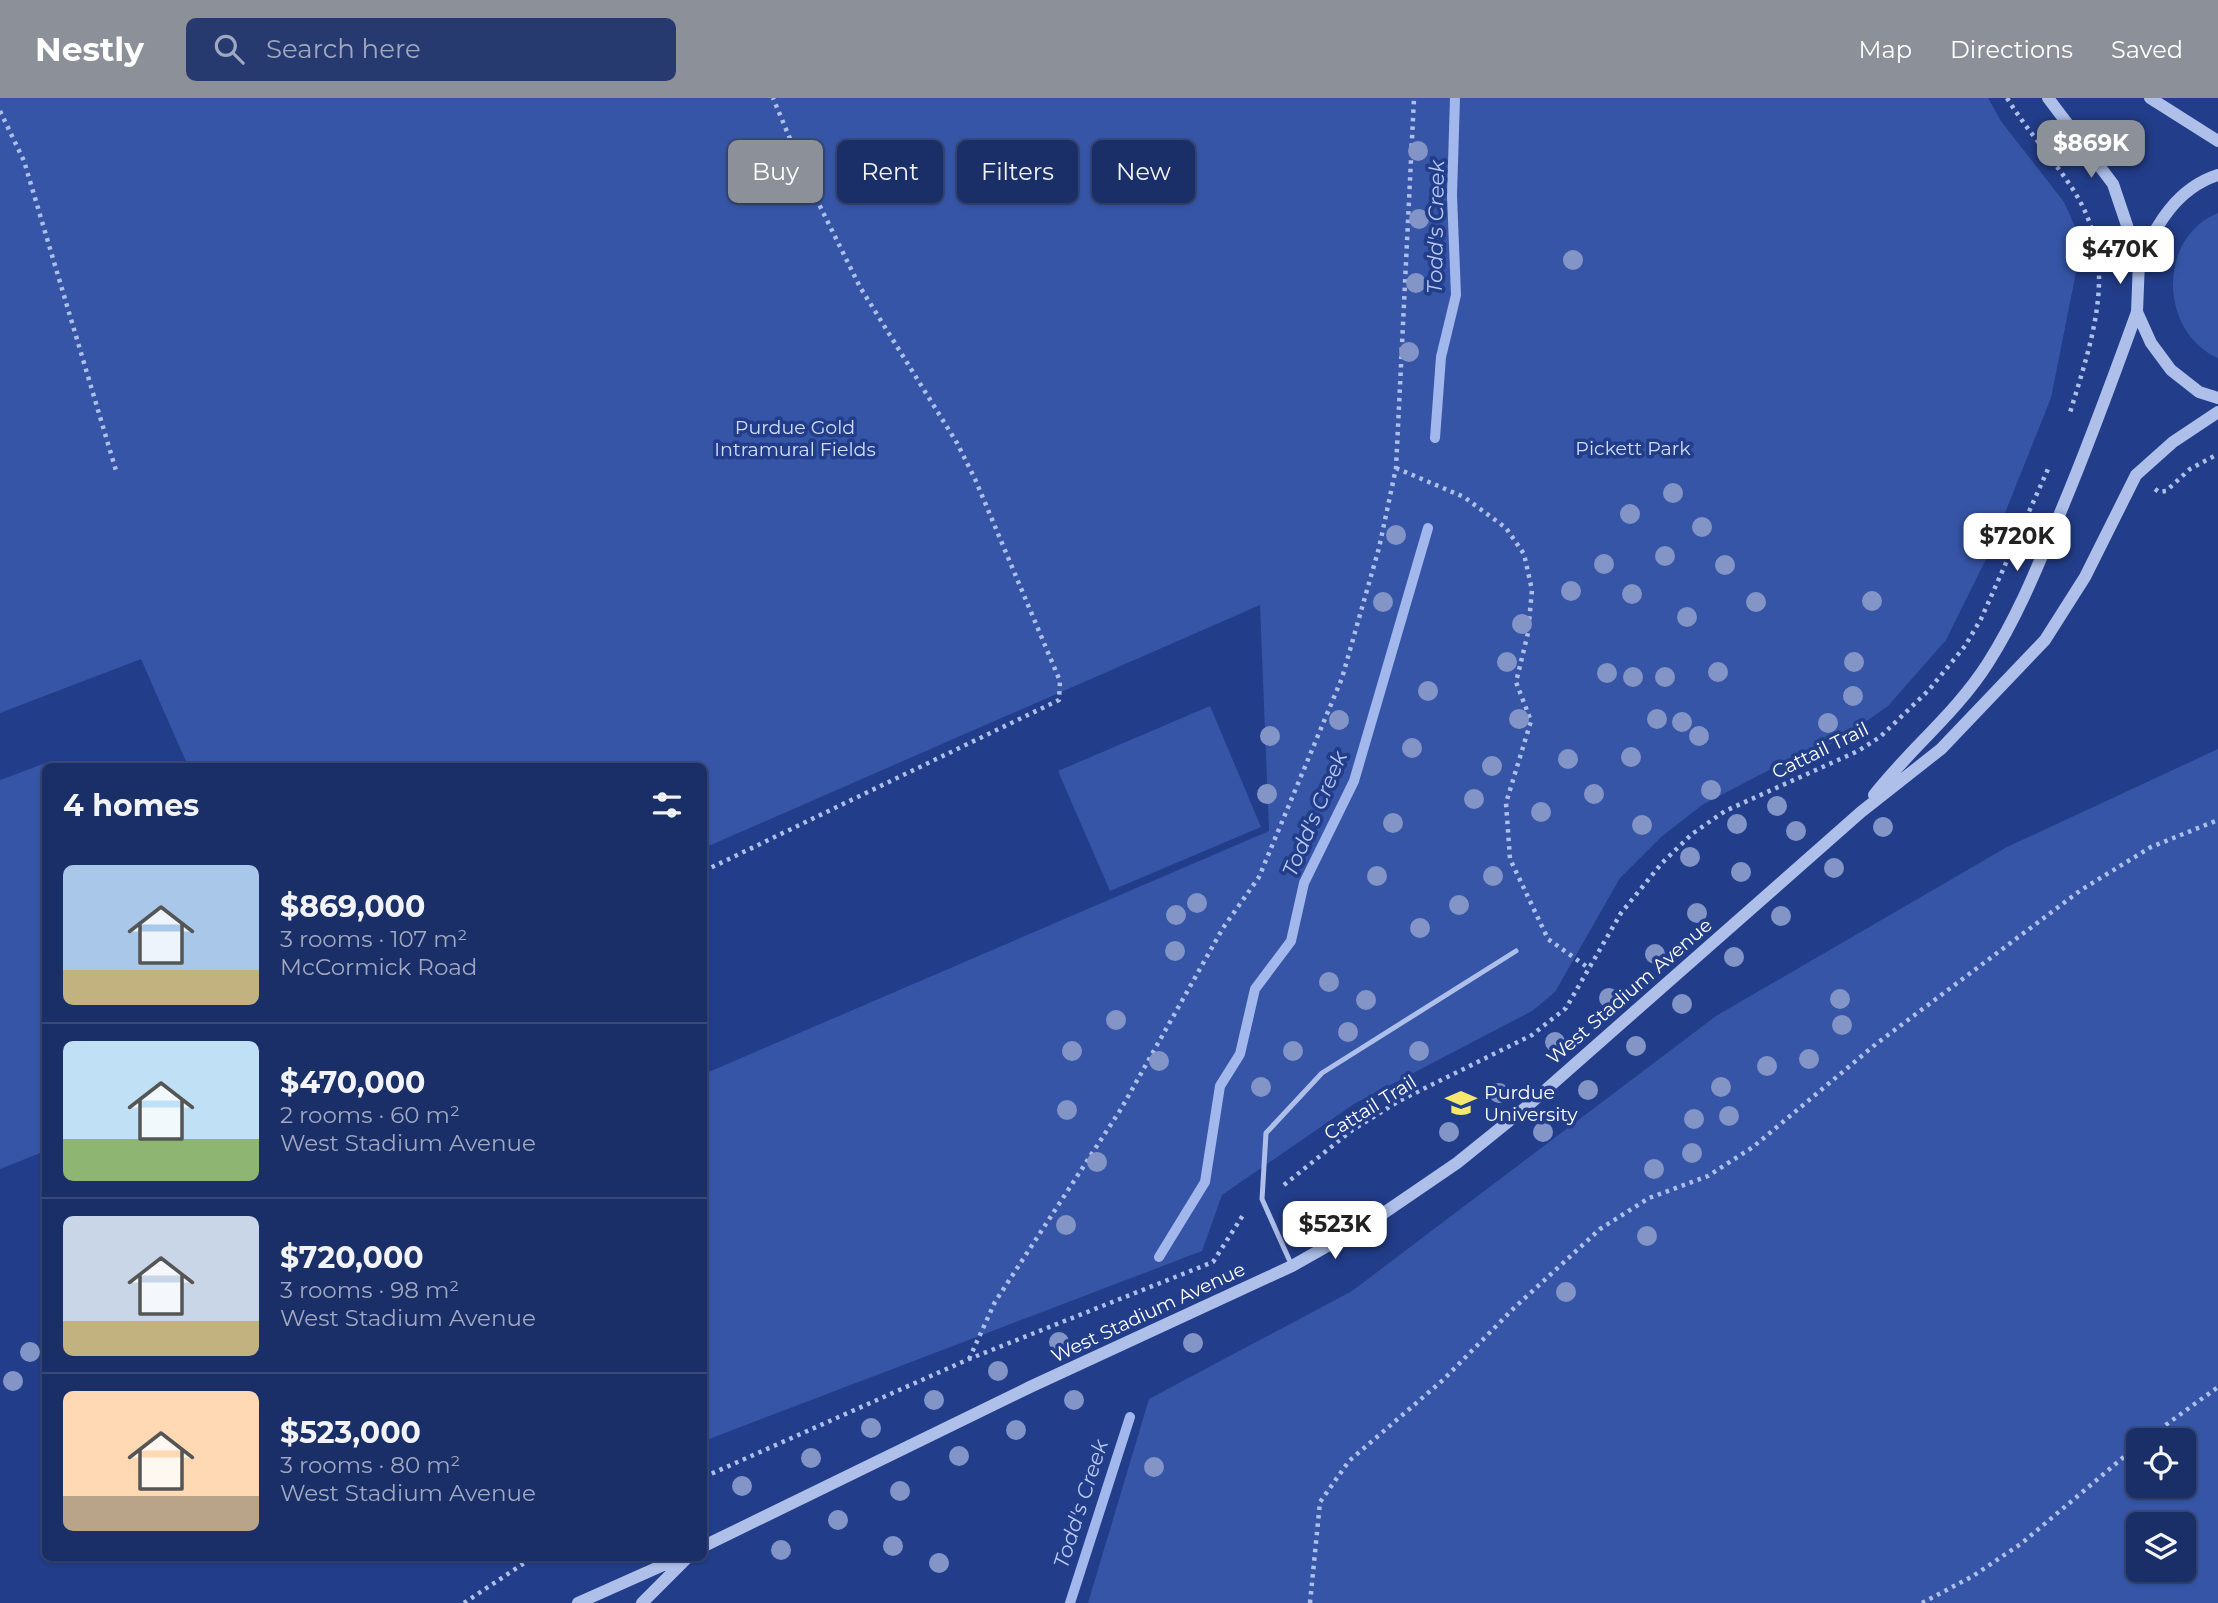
<!DOCTYPE html>
<html lang="en">
<head>
<meta charset="utf-8">
<style>
	body { margin:0; font-family:Montserrat,sans-serif; background:#273a70; color:#f1f3f6; height:100vh; display:flex; flex-direction:column; font-size:26px; white-space:nowrap }
	* { box-sizing:border-box; margin:0 }
	p { font-size:23px; color:#9fa8c0 }
	.icon { flex:none; width:38px; height:38px; fill:none; stroke:currentColor; stroke-width:2; stroke-linecap:round; stroke-linejoin:round }
	.map { position:relative; flex:1; overflow:hidden }
	.side { position:absolute; left:42px; top:665px; width:665px; height:798px; display:flex; flex-direction:column; background:#1a2e67; border-radius:10px; box-shadow:0 2px 5px #0004,0 0 0 2px #384a7b }
	.side>* { flex:none }
	.banner { position:absolute; left:728px; top:42px; width:665px; height:63px; display:flex; gap:14px }
	.buttons { position:absolute; left:2126px; top:1330px; display:grid; gap:14px }
	.buttons a { display:grid; place-items:center; width:70px; height:70px; border-radius:10px; background:#1a2e67; box-shadow:0 2px 5px #0004,0 0 0 2px #384a7b; font-size:35px }
	.price { position:absolute; translate:-50% -60px; padding:0 16px; border-radius:14px; background:#fff; color:#222; font-size:23px; line-height:46px; filter:drop-shadow(0 2px 4px #0008) }
	.price::after { content:''; position:absolute; left:50%; top:42px; width:21px; height:16px; margin-left:-10px; background:inherit; clip-path:polygon(0 0,100% 0,50% 100%) }
	.price.on { background:#8c9099; color:#fff }
	ul { padding:0; list-style:none }
	li { display:flex; align-items:center; gap:21px; height:175px; padding:0 21px }
	li+li { border-top:2px solid #384a7b }
	li span { display:grid; place-items:center; flex:none; width:196px; height:140px; border-radius:10px; color:#555 }
	li>.icon { margin-inline-start:auto }
	span .icon { width:84px; height:84px; fill:#fffc; stroke-width:1 }
	li b { font-size:30px }
	h2 { display:flex; justify-content:space-between; align-items:center; height:84px; padding:0 21px; font-size:30px }
	.tag { padding:0 24px; border-radius:10px; background:#1a2e67; box-shadow:0 2px 5px #0004,0 0 0 2px #384a7b; font-size:24px; line-height:63px }
	.tag.on { background:#8c9099; color:#fff }
	header { display:flex; align-items:center; gap:42px; box-sizing:border-box; height:98px; padding:0 35px; background:#8c9099; color:#fff }
	header strong { font-size:33px }
	nav { display:flex; gap:38px; margin-inline-start:auto; font-size:24px }
	.search { width:490px; height:63px; background:#273a70; display:flex; align-items:center; gap:18px; box-sizing:border-box; padding:0 24px; border-radius:10px; color:#9fa8c0; font-size:26px }
	.map>svg:first-child { display:block }
</style>
</head>
<body>
<header>
<strong>Nestly</strong>
<div class="search"><svg class="icon" aria-label="search" viewBox="0 0 24 24"><circle cx="10" cy="10" r="6"/><path d="M15 15l6 6"/></svg>Search here</div>
<nav><a>Map</a><a>Directions</a><a>Saved</a></nav>
</header>
<div class="map">
<svg width="2218" height="1505" viewBox="0 0 2218 1505">
	<rect width="100%" height="100%" fill="#223d89"/>
	<path fill="#3655a7" fill-rule="evenodd" d="M0 0H1988L2001 23 2064 104 2076 131 2079 159 2051 300 1989 455 1946 542 1888 608 1840 642 1773 670 1702 707 1660 740 1620 780 1555 894 1532 913 1354 1006 1222 1097 1202 1153 704 1343V976L1269 733 1260 507 704 750V668H188L141 561 0 615Z
		M2218 115V260C2160 235 2156 140 2218 115Z
		M1210 608 1261 729 1110 793 1058 673Z
		M2218 651V1505H1088L1149 1301 1352 1193 1716 918 2007 749ZM2138 1342H2184V1388H2138ZM2138 1426H2184V1472H2138Z
		M51 663 54 668H46L45 1053 0 1071V682Z"/>
	<g fill="none" stroke-linecap="round" stroke-linejoin="round">
		<path stroke="#a2b7eb" stroke-width="10" d="M1435 340 1441 259 1456 197 1452 97 1455 0
			M1159 1159 1205 1084 1220 988 1240 956 1255 891 1291 843 1304 785 1354 683 1428 430
			M1070 1505 1130 1319"/>
		<path stroke="#aebfea" stroke-width="4.5" stroke-dasharray="3.5 5" stroke-linecap="butt" d="M2007 0C2026 31 2050 57 2070 87 2122 163 2093 238 2069 318
			M0 13 24 63 117 376
			M1396 370 1464 399 1506 430 1524 456 1532 492 1528 535 1516 584 1531 623 1506 705 1510 761 1548 841 1590 871
			M2155 391 2159 394 2166 393 2190 371 2218 356
			M704 773 1059 602 1060 583 975 381 957 345 860 189 808 84 773 0
			M1284 1087 1351 1033 1399 1003 1532 937 1566 910 1621 815 1662 765 1692 736 1725 713 1858 653 1880 639 1928 593 1965 548 1981 521 2048 371
			M969 1261 995 1204 1121 1011 1223 830 1259 779 1342 580 1379 450 1396 370 1414 0
			M2145 1342 2218 1289
			M704 1379 969 1261 1213 1164 1245 1114
			M464 1505 532 1460
			M1310 1505 1320 1404 1349 1363 1443 1282 1514 1210 1600 1131 1649 1100 1708 1078 1753 1049 1876 946 2081 792 2151 749 2218 722
			M1922 1505 1973 1478 2022 1445 2138 1347"/>
		<path stroke="#aebfea" stroke-width="5" d="M1292 1168 1262 1101 1266 1035 1322 975 1516 853"/>
		<path stroke="#aebfea" stroke-width="12" d="M2048 0 2113 86 2139 163 2137 214 2151 245 2171 272 2199 294 2218 300
			M2150 0 2218 43
			M2139 163C2157 126 2177 90 2218 77
			M1874 697C1910 651 1957 614 1988 565 2016 521 2035 475 2055 427 2085 357 2111 286 2137 214
			M704 1448 1030 1289 1292 1168 1375 1121 1457 1065 1524 1011 1861 714 1941 651 2045 542 2085 479 2136 377 2173 344 2218 314
			M578 1505 679 1460
			M642 1505 687 1460"/>
	</g>
	<g fill="#8395c6">
		<circle cx="1418" cy="53" r="10"/>
		<circle cx="1419" cy="121" r="10"/>
		<circle cx="1573" cy="162" r="10"/>
		<circle cx="1416" cy="185" r="10"/>
		<circle cx="1409" cy="254" r="10"/>
		<circle cx="1673" cy="395" r="10"/>
		<circle cx="1630" cy="416" r="10"/>
		<circle cx="1702" cy="429" r="10"/>
		<circle cx="1396" cy="437" r="10"/>
		<circle cx="1665" cy="458" r="10"/>
		<circle cx="1604" cy="466" r="10"/>
		<circle cx="1725" cy="467" r="10"/>
		<circle cx="1571" cy="493" r="10"/>
		<circle cx="1632" cy="496" r="10"/>
		<circle cx="1872" cy="503" r="10"/>
		<circle cx="1383" cy="504" r="10"/>
		<circle cx="1756" cy="504" r="10"/>
		<circle cx="1687" cy="519" r="10"/>
		<circle cx="1522" cy="526" r="10"/>
		<circle cx="1507" cy="564" r="10"/>
		<circle cx="1854" cy="564" r="10"/>
		<circle cx="1718" cy="574" r="10"/>
		<circle cx="1607" cy="575" r="10"/>
		<circle cx="1633" cy="579" r="10"/>
		<circle cx="1665" cy="579" r="10"/>
		<circle cx="1428" cy="593" r="10"/>
		<circle cx="1853" cy="598" r="10"/>
		<circle cx="1519" cy="621" r="10"/>
		<circle cx="1657" cy="621" r="10"/>
		<circle cx="1339" cy="622" r="10"/>
		<circle cx="1682" cy="624" r="10"/>
		<circle cx="1828" cy="625" r="10"/>
		<circle cx="1270" cy="638" r="10"/>
		<circle cx="1699" cy="638" r="10"/>
		<circle cx="1412" cy="650" r="10"/>
		<circle cx="1631" cy="659" r="10"/>
		<circle cx="1568" cy="661" r="10"/>
		<circle cx="1492" cy="668" r="10"/>
		<circle cx="1711" cy="692" r="10"/>
		<circle cx="1267" cy="696" r="10"/>
		<circle cx="1594" cy="696" r="10"/>
		<circle cx="1474" cy="701" r="10"/>
		<circle cx="1777" cy="708" r="10"/>
		<circle cx="1541" cy="714" r="10"/>
		<circle cx="1393" cy="725" r="10"/>
		<circle cx="1737" cy="726" r="10"/>
		<circle cx="1642" cy="727" r="10"/>
		<circle cx="1883" cy="729" r="10"/>
		<circle cx="1796" cy="733" r="10"/>
		<circle cx="1690" cy="759" r="10"/>
		<circle cx="1834" cy="770" r="10"/>
		<circle cx="1741" cy="774" r="10"/>
		<circle cx="1377" cy="778" r="10"/>
		<circle cx="1493" cy="778" r="10"/>
		<circle cx="1197" cy="805" r="10"/>
		<circle cx="1459" cy="807" r="10"/>
		<circle cx="1697" cy="815" r="10"/>
		<circle cx="1176" cy="817" r="10"/>
		<circle cx="1781" cy="818" r="10"/>
		<circle cx="1420" cy="830" r="10"/>
		<circle cx="1175" cy="853" r="10"/>
		<circle cx="1655" cy="856" r="10"/>
		<circle cx="1734" cy="859" r="10"/>
		<circle cx="1329" cy="884" r="10"/>
		<circle cx="1609" cy="900" r="10"/>
		<circle cx="1840" cy="901" r="10"/>
		<circle cx="1366" cy="902" r="10"/>
		<circle cx="1682" cy="906" r="10"/>
		<circle cx="1116" cy="922" r="10"/>
		<circle cx="1842" cy="927" r="10"/>
		<circle cx="1348" cy="934" r="10"/>
		<circle cx="1555" cy="944" r="10"/>
		<circle cx="1636" cy="948" r="10"/>
		<circle cx="1072" cy="953" r="10"/>
		<circle cx="1293" cy="953" r="10"/>
		<circle cx="1419" cy="953" r="10"/>
		<circle cx="1809" cy="961" r="10"/>
		<circle cx="1159" cy="963" r="10"/>
		<circle cx="1767" cy="968" r="10"/>
		<circle cx="1261" cy="989" r="10"/>
		<circle cx="1721" cy="989" r="10"/>
		<circle cx="1588" cy="992" r="10"/>
		<circle cx="1499" cy="995" r="10"/>
		<circle cx="1067" cy="1012" r="10"/>
		<circle cx="1729" cy="1018" r="10"/>
		<circle cx="1694" cy="1021" r="10"/>
		<circle cx="1449" cy="1034" r="10"/>
		<circle cx="1543" cy="1034" r="10"/>
		<circle cx="1692" cy="1055" r="10"/>
		<circle cx="1097" cy="1064" r="10"/>
		<circle cx="1654" cy="1071" r="10"/>
		<circle cx="1066" cy="1127" r="10"/>
		<circle cx="1647" cy="1138" r="10"/>
		<circle cx="1566" cy="1194" r="10"/>
		<circle cx="1059" cy="1244" r="10"/>
		<circle cx="1193" cy="1245" r="10"/>
		<circle cx="30" cy="1254" r="10"/>
		<circle cx="998" cy="1273" r="10"/>
		<circle cx="13" cy="1283" r="10"/>
		<circle cx="934" cy="1302" r="10"/>
		<circle cx="1074" cy="1302" r="10"/>
		<circle cx="871" cy="1330" r="10"/>
		<circle cx="1016" cy="1332" r="10"/>
		<circle cx="959" cy="1358" r="10"/>
		<circle cx="811" cy="1360" r="10"/>
		<circle cx="1154" cy="1369" r="10"/>
		<circle cx="742" cy="1388" r="10"/>
		<circle cx="900" cy="1393" r="10"/>
		<circle cx="838" cy="1422" r="10"/>
		<circle cx="893" cy="1448" r="10"/>
		<circle cx="781" cy="1452" r="10"/>
		<circle cx="939" cy="1465" r="10"/>
	</g>
	<defs>
		<g id="university-bare" transform="scale(2.415)"><path d="M0-5L7-2L0 1L-7-2ZM-4 1L0 2.5L4 1V4Q0 6-4 4Z" fill="#f6e770" stroke="#223d89" stroke-width="2.5" paint-order="stroke"/></g>
	</defs>
	<g fill-rule="evenodd">
		<use href="#university-bare" x="1461" y="1005"/>
	</g>
	<g text-anchor="middle" stroke-width="7" stroke-linejoin="round" paint-order="stroke">
		<g font-size="19" fill="#d3ddf8" stroke="#223d89">
			<text x="795" y="336">Purdue Gold<tspan x="795" dy="22">Intramural Fields</tspan></text>
			<text x="1633" y="357">Pickett Park</text>
		</g>
		<g font-size="19" fill="#fff" stroke="#223d89">
			<text transform="translate(1820 652) rotate(-26)" y="7">Cattail Trail</text>
			<text transform="translate(1629 893) rotate(-41)" y="7">West Stadium Avenue</text>
			<text transform="translate(1370 1009) rotate(-32)" y="7">Cattail Trail</text>
			<text transform="translate(1148 1214) rotate(-25)" y="7">West Stadium Avenue</text>
		</g>
		<g font-size="19" fill="#fff" stroke="#223d89" text-anchor="start">
			<text x="1484" y="1001">Purdue<tspan x="1484" dy="22">University</tspan></text>
		</g>
		<g font-size="21" font-style="italic" fill="#bac9f2" stroke="#223d89">
			<text transform="translate(1436 129) rotate(-89)" y="7">Todd's Creek</text>
			<text transform="translate(1315 716) rotate(-67)" y="7">Todd's Creek</text>
			<text transform="translate(1081 1406) rotate(-72)" y="7">Todd's Creek</text>
		</g>
	</g>
</svg>
<div class="buttons">
<a><svg class="icon" aria-label="locate" viewBox="0 0 24 24"><circle cx="12" cy="12" r="6"/><path d="M12 2v4M12 18v4M2 12h4M18 12h4"/></svg></a>
<a><svg class="icon" aria-label="layers" viewBox="0 0 24 24"><path d="M12 4l9 5-9 5-9-5zM3 14l9 5 9-5"/></svg></a>
</div>
<b class="price on" style="left:2091px;top:82px">$869K</b>
<b class="price" style="left:2120px;top:188px">$470K</b>
<b class="price" style="left:2017px;top:475px">$720K</b>
<b class="price" style="left:1335px;top:1163px">$523K</b>
<div class="banner">
<a class="tag on">Buy</a>
<a class="tag">Rent</a>
<a class="tag">Filters</a>
<a class="tag">New</a>
</div>
<section class="side">
<h2>4 homes<svg class="icon" aria-label="filters" viewBox="0 0 24 24"><path d="M4 7h16M4 17h16"/><circle cx="9" cy="7" r="2"/><circle cx="15" cy="17" r="2"/></svg></h2>
<ul>
<li><span style="background:linear-gradient(#a9c7e8 75%,#c2b280 0)"><svg class="icon" aria-label="home" viewBox="0 0 24 24"><path d="M3 11l9-7 9 7M6 9v11h12V9"/></svg></span><div><b>$869,000</b><p>3 rooms · 107 m²</p><p>McCormick Road</p></div></li>
<li><span style="background:linear-gradient(#bfe0f5 70%,#8fb573 0)"><svg class="icon" aria-label="home" viewBox="0 0 24 24"><path d="M3 11l9-7 9 7M6 9v11h12V9"/></svg></span><div><b>$470,000</b><p>2 rooms · 60 m²</p><p>West Stadium Avenue</p></div></li>
<li><span style="background:linear-gradient(#c9d6e8 75%,#c2b280 0)"><svg class="icon" aria-label="home" viewBox="0 0 24 24"><path d="M3 11l9-7 9 7M6 9v11h12V9"/></svg></span><div><b>$720,000</b><p>3 rooms · 98 m²</p><p>West Stadium Avenue</p></div></li>
<li><span style="background:linear-gradient(#ffd9b3 75%,#b9a48a 0)"><svg class="icon" aria-label="home" viewBox="0 0 24 24"><path d="M3 11l9-7 9 7M6 9v11h12V9"/></svg></span><div><b>$523,000</b><p>3 rooms · 80 m²</p><p>West Stadium Avenue</p></div></li>
</ul>
</section>
</div>
</body>
</html>
